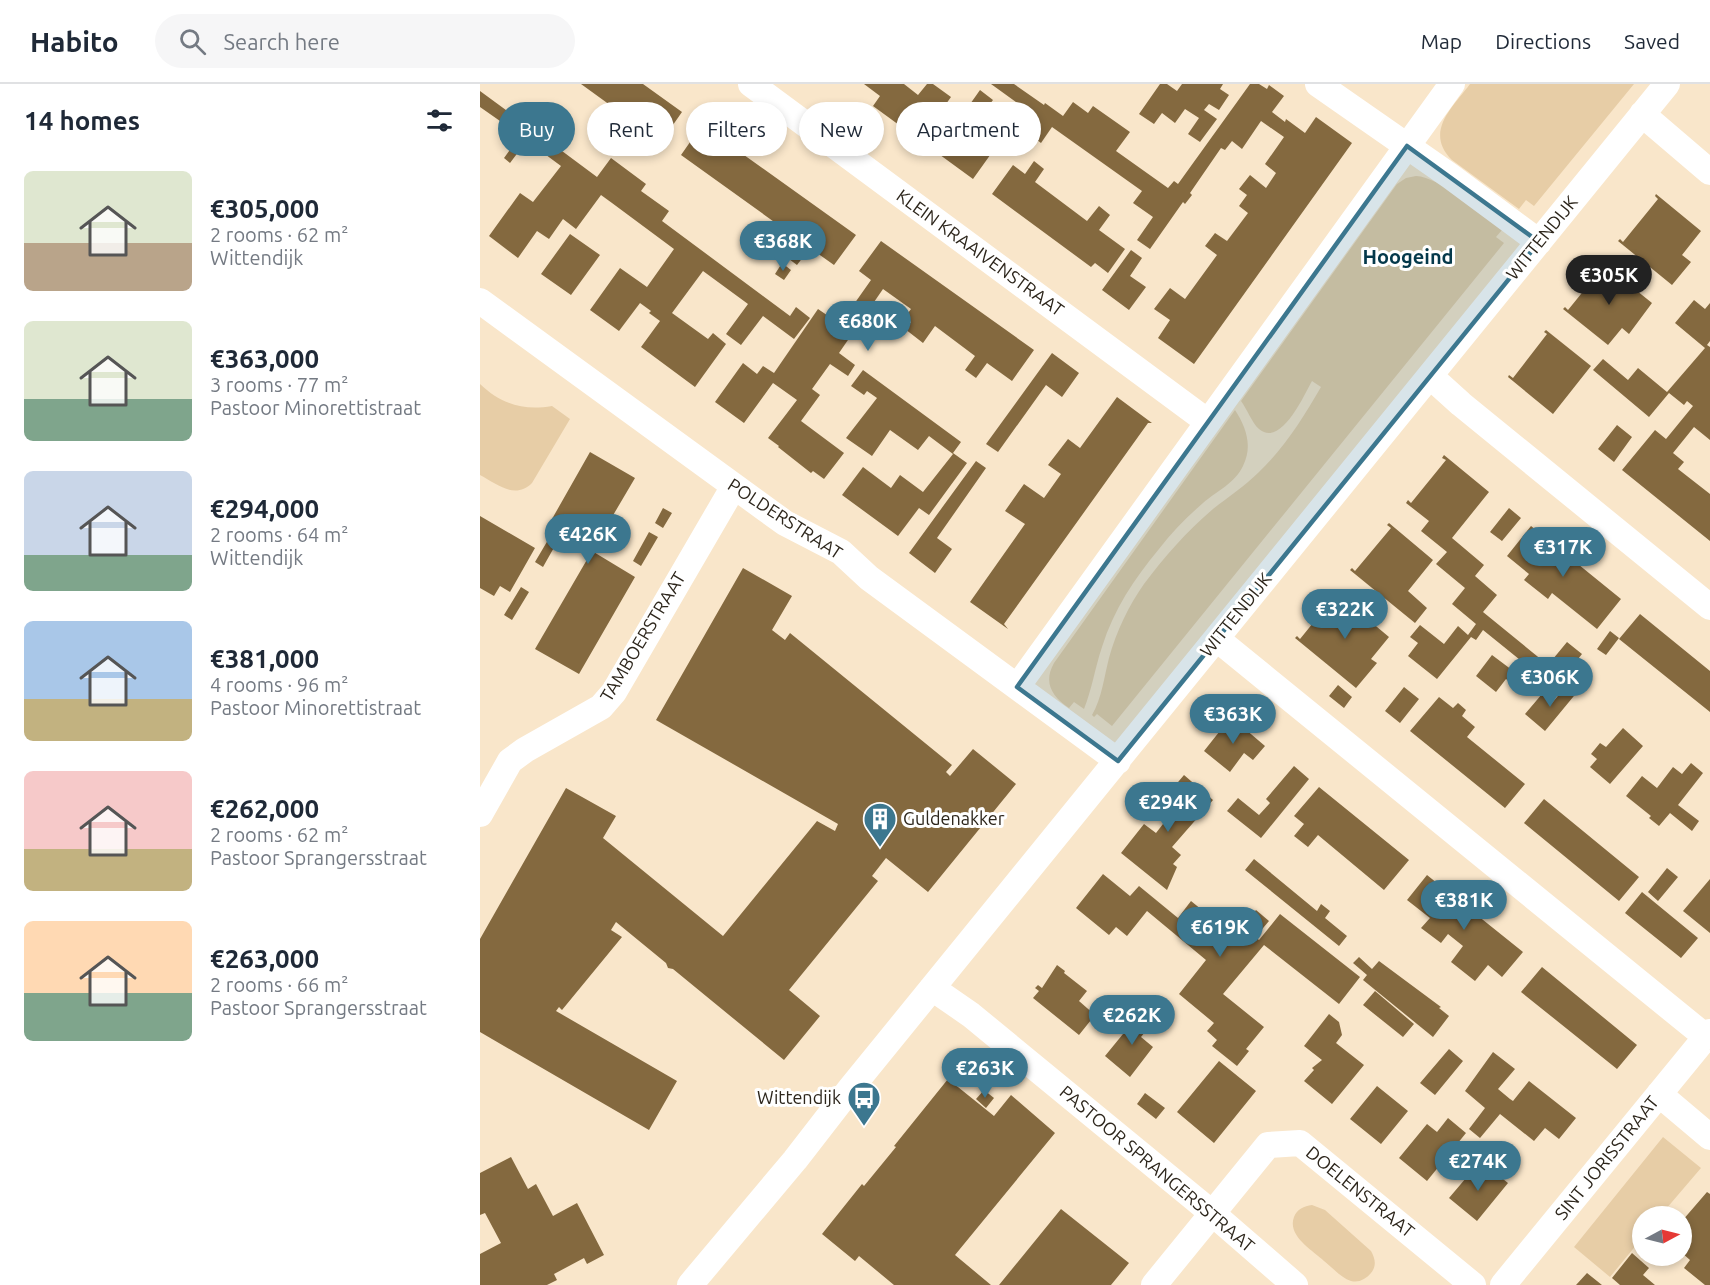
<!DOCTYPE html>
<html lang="en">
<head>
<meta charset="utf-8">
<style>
	body { margin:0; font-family:Ubuntu,sans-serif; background:#f6f6f7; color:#1f2937; height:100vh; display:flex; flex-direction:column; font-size:22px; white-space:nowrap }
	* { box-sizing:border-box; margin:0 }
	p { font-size:20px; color:#747a83 }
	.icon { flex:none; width:33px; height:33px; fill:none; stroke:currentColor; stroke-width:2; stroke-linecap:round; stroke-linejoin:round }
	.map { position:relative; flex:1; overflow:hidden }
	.drawer { display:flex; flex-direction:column; background:#fff; width:480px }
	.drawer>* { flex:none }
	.banner { position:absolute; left:18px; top:18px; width:570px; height:54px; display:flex; gap:12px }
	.needle { width:39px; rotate:83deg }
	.controls { position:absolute; left:1152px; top:1122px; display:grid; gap:12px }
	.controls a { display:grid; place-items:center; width:60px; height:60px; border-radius:50%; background:#fff; box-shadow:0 3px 9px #0003; font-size:30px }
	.price { position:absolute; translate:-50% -51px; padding:0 14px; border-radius:21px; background:#3c778f; color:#fff; font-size:20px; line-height:39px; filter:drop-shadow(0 2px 3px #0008) }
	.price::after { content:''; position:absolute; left:50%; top:36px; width:18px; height:14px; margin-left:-9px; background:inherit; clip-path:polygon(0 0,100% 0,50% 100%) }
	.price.on { background:#222; color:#fff }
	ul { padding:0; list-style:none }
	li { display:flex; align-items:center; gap:18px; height:150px; padding:0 24px }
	li span { display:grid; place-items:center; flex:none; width:168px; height:120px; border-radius:9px; color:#555 }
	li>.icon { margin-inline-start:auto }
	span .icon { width:72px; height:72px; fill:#fffc; stroke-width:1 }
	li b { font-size:26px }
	h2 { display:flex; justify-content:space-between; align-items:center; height:72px; padding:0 24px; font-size:26px }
	.pill { padding:0 21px; border-radius:27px; background:#fff; box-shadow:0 3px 9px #0003; font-size:21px; line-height:54px }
	.pill.on { background:#3c778f; color:#fff }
	header { display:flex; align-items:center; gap:36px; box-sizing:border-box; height:84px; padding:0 30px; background:#fff; border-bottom:2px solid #e0e1e3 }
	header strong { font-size:28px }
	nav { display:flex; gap:33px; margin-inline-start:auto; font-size:21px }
	.search { width:420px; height:54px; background:#f6f6f7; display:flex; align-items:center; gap:15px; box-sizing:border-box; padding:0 21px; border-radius:33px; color:#747a83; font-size:22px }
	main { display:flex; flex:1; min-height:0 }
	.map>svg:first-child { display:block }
</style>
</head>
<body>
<header>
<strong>Habito</strong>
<div class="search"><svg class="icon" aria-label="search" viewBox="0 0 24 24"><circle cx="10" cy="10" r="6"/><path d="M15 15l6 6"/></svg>Search here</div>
<nav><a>Map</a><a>Directions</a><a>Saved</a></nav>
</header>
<main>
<section class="drawer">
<h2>14 homes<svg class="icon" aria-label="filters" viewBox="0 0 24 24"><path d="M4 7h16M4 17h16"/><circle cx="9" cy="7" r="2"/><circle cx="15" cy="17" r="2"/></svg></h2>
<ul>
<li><span style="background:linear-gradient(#dfe7d0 60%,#b9a48a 0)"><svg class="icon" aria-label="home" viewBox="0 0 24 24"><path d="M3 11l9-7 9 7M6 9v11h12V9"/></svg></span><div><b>€305,000</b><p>2 rooms · 62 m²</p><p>Wittendijk</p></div></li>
<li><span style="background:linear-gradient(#dfe7d0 65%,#7fa58c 0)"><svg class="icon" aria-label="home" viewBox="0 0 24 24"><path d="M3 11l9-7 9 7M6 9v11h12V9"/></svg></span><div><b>€363,000</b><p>3 rooms · 77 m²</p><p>Pastoor Minorettistraat</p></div></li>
<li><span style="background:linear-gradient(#c9d6e8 70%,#7fa58c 0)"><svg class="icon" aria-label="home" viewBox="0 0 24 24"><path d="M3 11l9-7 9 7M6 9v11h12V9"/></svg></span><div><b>€294,000</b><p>2 rooms · 64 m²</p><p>Wittendijk</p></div></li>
<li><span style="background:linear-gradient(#a9c7e8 65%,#c2b280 0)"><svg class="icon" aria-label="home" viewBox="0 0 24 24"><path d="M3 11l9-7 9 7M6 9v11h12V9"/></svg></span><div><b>€381,000</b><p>4 rooms · 96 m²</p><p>Pastoor Minorettistraat</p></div></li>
<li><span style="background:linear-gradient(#f6c9c9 65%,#c2b280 0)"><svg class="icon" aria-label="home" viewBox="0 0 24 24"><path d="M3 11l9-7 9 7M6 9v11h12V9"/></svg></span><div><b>€262,000</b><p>2 rooms · 62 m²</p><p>Pastoor Sprangersstraat</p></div></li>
<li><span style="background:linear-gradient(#ffd9b3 60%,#7fa58c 0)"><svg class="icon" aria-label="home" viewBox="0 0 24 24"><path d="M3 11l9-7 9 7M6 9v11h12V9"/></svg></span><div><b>€263,000</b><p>2 rooms · 66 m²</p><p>Pastoor Sprangersstraat</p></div></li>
</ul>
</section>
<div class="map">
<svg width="1230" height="1201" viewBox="0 0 1230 1201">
	<rect width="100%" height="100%" fill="#f9e6ca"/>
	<path fill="#e7cda6" d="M990 0H1154L1054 122 1046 116 1039 125 972 76C944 48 972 24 990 0Z
		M936 92C960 93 1001 130 1022 146L1016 153 1024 159 632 642 617 630 614 633 612 631C622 614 624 593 629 574 636 548 649 521 664 500 684 473 707 447 733 425 748 413 765 402 779 388 805 363 823 334 841 303L832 297C824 311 801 364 779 345 772 339 767 325 761 317L917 100 926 94Z
		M0 300C21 320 43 327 72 322L90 335 52 399C35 416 17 400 0 391Z
		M755 326C766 343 773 362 763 382 755 399 737 407 723 419 707 433 692 448 679 465 654 495 634 525 622 563 615 584 612 605 604 625L594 618 589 624C572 612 563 599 574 579Z
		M1183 1053 1221 1084 1180 1132H1162V1154L1130 1193 1094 1163Z
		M832 1121 845 1126 891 1167C895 1174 897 1182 891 1189 886 1195 879 1199 871 1197 861 1194 852 1183 844 1177 832 1166 807 1152 814 1133 817 1125 824 1122 832 1121Z"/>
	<path fill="#84693f" d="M101 0H163L202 28 181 58Z
		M384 0H424L438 11 447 0H453L471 13 461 27 476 40 500 6 513 16 488 49 513 67 493 95 393 22 400 12Z
		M511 0H534L564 21 565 19 583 32 593 18 608 29 613 22 650 48 636 67 688 104 694 97 698 100 770 0H779L787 5 789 1 804 12 792 28 805 38 806 35 825 49 836 33 872 59 714 280 678 254 690 236 674 225 690 204 705 215 737 171 725 162 735 149 747 157 768 129 759 122 767 111 759 105 770 91 786 104 796 89 785 80 804 53 781 37 762 65 752 57 745 66 741 64 710 109 712 111 705 120 703 118 670 165 657 156 673 133 653 119 662 107 572 43 561 59 545 47 548 43 535 34 543 23Z
		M680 0H687L697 7 702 0H743L740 5 749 11 739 26 729 20 724 26 737 35 720 58 708 50 719 34 705 25 695 39 682 29 674 40 659 30Z
		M0 7 37 34 30 44 0 23Z
		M47 41 117 93 131 74 166 100 161 107 189 127 182 137 310 232 316 223 330 234 314 255 283 232 261 261 246 250 268 220 223 187 192 229 228 255 233 249 246 260 215 303 161 263 180 237 169 229 171 227 160 219 139 247 110 226 140 184 167 203 194 165 132 119 121 111 96 145 83 135 69 155 57 147 38 174 9 152 40 109 53 118 81 82 39 51Z
		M222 41 376 151 354 181 330 164 317 181 305 172 318 155 201 71Z
		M32 63 39 67 30 79 24 74Z
		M554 77 564 85 555 98 607 137 619 122 630 131 619 146 645 165 628 189 615 179 611 183 512 110 533 81 545 90Z
		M1176 110 1221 147 1202 171 1211 178 1192 201 1138 157 1140 155 1143 158 1178 115 1175 112Z
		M90 150 120 171 91 211 61 190Z
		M401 157 554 266 532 297 507 279 496 294 485 286 495 272 455 242 443 259 425 245 431 238 425 233 431 225 403 205 359 269 375 281 368 292 350 280 332 305 340 311 321 337 364 369 344 395 333 387 331 389 298 363 299 362 288 354 317 316 293 299 264 339 235 318 263 279 277 290 283 282 294 289 338 225 360 240 391 196 379 187Z
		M651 166 662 174 650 192 666 203 649 226 622 206Z
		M1121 178 1172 219 1149 250 1142 244 1128 261 1083 225 1085 223 1088 226 1123 183 1120 180Z
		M302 179 311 186 304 196 295 190Z
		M1214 216 1225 225 1230 219V257L1227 261 1230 263V356L1214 343 1193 369 1204 378 1198 385 1230 410V457L1142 386 1175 346 1186 355 1213 322 1207 317 1204 321 1189 309 1169 333 1113 286 1123 275 1148 296 1158 284 1187 308 1225 264 1195 239Z
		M1066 246 1111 282 1073 330 1028 293 1029 291 1033 294 1067 250 1064 248Z
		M572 269 599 289 582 313 566 301 518 368 506 360Z
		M383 286 481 358 473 369 487 379 449 431 439 424 418 452 362 411 383 383 411 404 420 391 443 408 473 370 449 352 438 366 410 346 392 372 366 354 397 314 387 307 384 311 371 302Z
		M637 313 672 339H668L524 540 528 545 490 518 545 440 525 427 544 400 564 414 581 390 568 381 588 355 600 364Z
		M1137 341 1152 353 1134 378 1118 365Z
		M110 368 155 394 112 467 155 493 99 590 55 565 112 467 68 442Z
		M964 371 1009 408 972 454 1004 481 995 492 1017 511 1003 528 1068 581 1087 558 1102 570 1075 604 1003 546 996 556 991 553 957 595 928 572 938 559 930 553 940 541 964 560 978 542 988 551 996 540 972 520 985 504 956 480 967 468 941 447 949 437 926 419 928 416 931 419 966 376 962 374Z
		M496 377 506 384 457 454 472 465 455 489 429 469Z
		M183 424 192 429 183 444 175 439Z
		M1029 424 1041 434 1022 457 1010 448Z
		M0 432 55 464 30 508 20 502 14 512 0 504Z
		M909 439 953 476 928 507 947 524 935 539 870 486 872 484 875 487 911 444 907 441Z
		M1051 442 1141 515 1117 545 1072 509 1068 515 1044 496 1049 490 1027 472Z
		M169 448 178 453 161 482 153 477Z
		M68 456 76 460 63 483 55 478Z
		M263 484 312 512 292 546 305 556 310 549 472 681 466 688 470 692 493 665 536 700 448 808 406 774 392 792 398 797 309 906 340 932 304 976 193 885 188 884 186 879 136 838 131 846 142 853 82 926 79 923 76 927 197 997 169 1046 0 948V855L86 704 136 732 123 754 243 852 337 737 355 747 358 740 176 636Z
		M41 503 49 508 32 536 24 531Z
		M854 507 909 553 891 575 897 579 876 604 815 554 817 552 820 555 855 512 852 509Z
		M1160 530 1230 587V628L1139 555Z
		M1130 547 1139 554 1126 571 1117 565Z
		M1012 571 1048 598 1041 607 1026 595 1016 608 996 592Z
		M1089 599 1098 607 1065 647 1045 630 1062 610 1072 619Z
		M858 601 872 613 864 624 849 612Z
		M924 603 939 615 920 639 905 627Z
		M959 613 973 624 978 619 986 626 982 632 995 643 987 653 1045 700 1025 724 930 647Z
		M751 633 785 662 773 676 764 669 750 688 724 667Z
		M1143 644 1163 662 1130 700 1110 683 1117 675 1111 670 1120 659 1126 663Z
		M1211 679 1223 689 1198 721 1219 737 1212 747 1190 729 1179 742 1169 734 1171 732 1146 712 1162 692 1177 704 1193 683 1202 690Z
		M814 682 829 695 781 754 747 727 758 714 779 731 790 719 786 715Z
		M704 691 733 716 692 763 701 771 693 780 697 783 687 806 641 769 664 740 676 749 693 727 682 717Z
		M839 703 929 776 904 806 838 751 828 763 814 752 824 740 814 732Z
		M1064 715 1159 793 1139 817 1044 739Z
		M774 775 837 827 841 820 850 827 845 834 867 852 859 862 765 786Z
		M1187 784 1198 793 1178 817 1168 808Z
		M623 790 650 812 659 802 698 834 711 817 749 848 757 838 779 856 800 830 880 893 859 920 784 861 743 910 784 943 766 965 769 967 757 982 732 962 737 956 727 947 734 939 699 910 726 876 667 827 647 852 636 843 629 851 596 824Z
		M947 791 1043 868 1022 893 1008 881 995 897 971 878 983 862 968 850 961 859 941 844 950 834 927 816Z
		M1230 795V849L1203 827Z
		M1162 808 1218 854 1201 874 1145 829Z
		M776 826 789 837 778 850 765 839Z
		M879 873 892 885 899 877 961 923 959 924 969 932 953 953 883 896 887 891 873 879Z
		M577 881 585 887 584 889 607 907 599 917 615 931 599 951 553 914 559 907 555 904 558 901 562 904Z
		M1062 883 1157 961 1137 985 1041 908Z
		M895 907 934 940 923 953 883 921Z
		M661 928 673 938 661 953 673 963 650 993 625 972Z
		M849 930 859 938 862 951 856 959 884 981 852 1020 824 997 834 986 832 984 842 976 824 962Z
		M969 965 983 977 955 1011 940 999Z
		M1013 968 1035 985 1018 1005 1030 1015 1033 1017 1049 997 1096 1034 1079 1055 1065 1044 1054 1057 1020 1030 1000 1054 989 1045 1005 1024 985 1007Z
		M739 977 776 1007 734 1059 697 1028Z
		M468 995 514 1032 531 1011 575 1049 475 1171 511 1201H414L379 1172 375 1177 342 1150 382 1100 384 1102 416 1063 414 1062Z
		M897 1002 928 1027 901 1060 870 1035Z
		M504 1006 514 1014 506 1024 496 1015Z
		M665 1009 685 1024 676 1035 657 1020Z
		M968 1034 986 1049 947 1097 919 1074 947 1040 957 1048Z
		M31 1073 48 1105 56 1100 73 1132 97 1119 124 1171 107 1180 104 1174 74 1190 77 1196 67 1201H0V1170L21 1159 5 1129 0 1131V1089Z
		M997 1081 1010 1091 1013 1087 1028 1099 997 1137 969 1114Z
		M1227 1108 1230 1110V1201H1225L1204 1184 1210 1176 1202 1169V1137Z
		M581 1125 649 1179 631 1201H519Z
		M1152 1169 1169 1184 1163 1191 1175 1201H1140L1132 1194Z
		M1107 1189 1122 1201H1096Z"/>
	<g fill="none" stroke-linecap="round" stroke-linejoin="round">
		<path stroke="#fff" stroke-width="26" d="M271 0 728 338
			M838 0 970 92 1059 158
			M1162 30 1230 88
			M0 217 287 426 305 439 361 468 389 494 638 677
			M950 292 981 320 1230 523
			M737 555 1226 953
			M537 603 972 0
			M0 730 30 677 45 666 121 623 134 608 254 402
			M452 904 491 931 732 1129 815 1201
			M1179 1010 1230 1053
			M210 1201 315 1076 370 1005 1187 0
			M674 1201 788 1061 820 1059 993 1201
			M1023 1201 1230 948"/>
	</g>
	<path fill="#3c778f" fill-opacity="0.2" stroke="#3c778f" stroke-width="4.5" stroke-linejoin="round" d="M927 62 1059 158 638 677 537 603Z"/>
	<defs>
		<g id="building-pin" transform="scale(1.725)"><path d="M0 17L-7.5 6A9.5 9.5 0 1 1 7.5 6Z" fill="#3c778f" stroke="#fff"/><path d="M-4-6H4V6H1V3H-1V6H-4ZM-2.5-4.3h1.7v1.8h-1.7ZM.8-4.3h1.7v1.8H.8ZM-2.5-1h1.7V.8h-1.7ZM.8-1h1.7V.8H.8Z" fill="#fff"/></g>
		<g id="bus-pin" transform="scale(1.725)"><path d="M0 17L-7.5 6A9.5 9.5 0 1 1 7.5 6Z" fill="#3c778f" stroke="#fff"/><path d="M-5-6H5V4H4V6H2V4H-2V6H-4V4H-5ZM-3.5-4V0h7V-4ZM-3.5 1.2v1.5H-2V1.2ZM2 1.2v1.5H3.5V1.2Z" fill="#fff"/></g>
	</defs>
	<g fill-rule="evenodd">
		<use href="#building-pin" x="400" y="735"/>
		<use href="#bus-pin" x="384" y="1014"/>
	</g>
	<g text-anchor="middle" stroke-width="6" stroke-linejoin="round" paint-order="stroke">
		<g font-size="18" fill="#2d261c" stroke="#fff">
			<text transform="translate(1062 154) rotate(-51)" y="6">WITTENDIJK</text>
			<text transform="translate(500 169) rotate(36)" y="6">KLEIN KRAAIVENSTRAAT</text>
			<text transform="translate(305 435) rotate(33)" y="6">POLDERSTRAAT</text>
			<text transform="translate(756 531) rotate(-51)" y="6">WITTENDIJK</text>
			<text transform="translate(163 553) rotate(-59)" y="6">TAMBOERSTRAAT</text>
			<text transform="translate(1127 1074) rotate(-51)" y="6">SINT JORISSTRAAT</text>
			<text transform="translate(677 1085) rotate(40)" y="6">PASTOOR SPRANGERSSTRAAT</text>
			<text transform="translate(880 1108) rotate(39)" y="6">DOELENSTRAAT</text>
		</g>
		<g font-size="18" fill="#2d261c" stroke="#fff" text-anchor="start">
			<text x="423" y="741">Guldenakker</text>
			<text x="361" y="1020" text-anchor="end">Wittendijk</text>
		</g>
		<g font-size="20" font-weight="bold" fill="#04394b" stroke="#fff">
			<text x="928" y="180">Hoogeind</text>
		</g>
	</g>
</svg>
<div class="controls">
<a><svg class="needle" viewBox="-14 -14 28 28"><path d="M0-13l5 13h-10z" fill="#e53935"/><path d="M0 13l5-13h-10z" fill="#747a83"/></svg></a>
</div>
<b class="price" style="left:303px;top:188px">€368K</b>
<b class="price on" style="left:1129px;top:222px">€305K</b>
<b class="price" style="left:388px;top:268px">€680K</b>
<b class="price" style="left:108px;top:481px">€426K</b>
<b class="price" style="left:1083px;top:494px">€317K</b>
<b class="price" style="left:865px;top:556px">€322K</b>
<b class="price" style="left:1070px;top:624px">€306K</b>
<b class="price" style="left:753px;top:661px">€363K</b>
<b class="price" style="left:688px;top:749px">€294K</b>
<b class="price" style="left:984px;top:847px">€381K</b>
<b class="price" style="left:740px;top:874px">€619K</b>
<b class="price" style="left:652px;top:962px">€262K</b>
<b class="price" style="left:505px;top:1015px">€263K</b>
<b class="price" style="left:998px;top:1108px">€274K</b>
<div class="banner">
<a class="pill on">Buy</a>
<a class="pill">Rent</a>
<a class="pill">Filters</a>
<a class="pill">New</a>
<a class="pill">Apartment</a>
</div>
</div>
</main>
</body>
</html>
